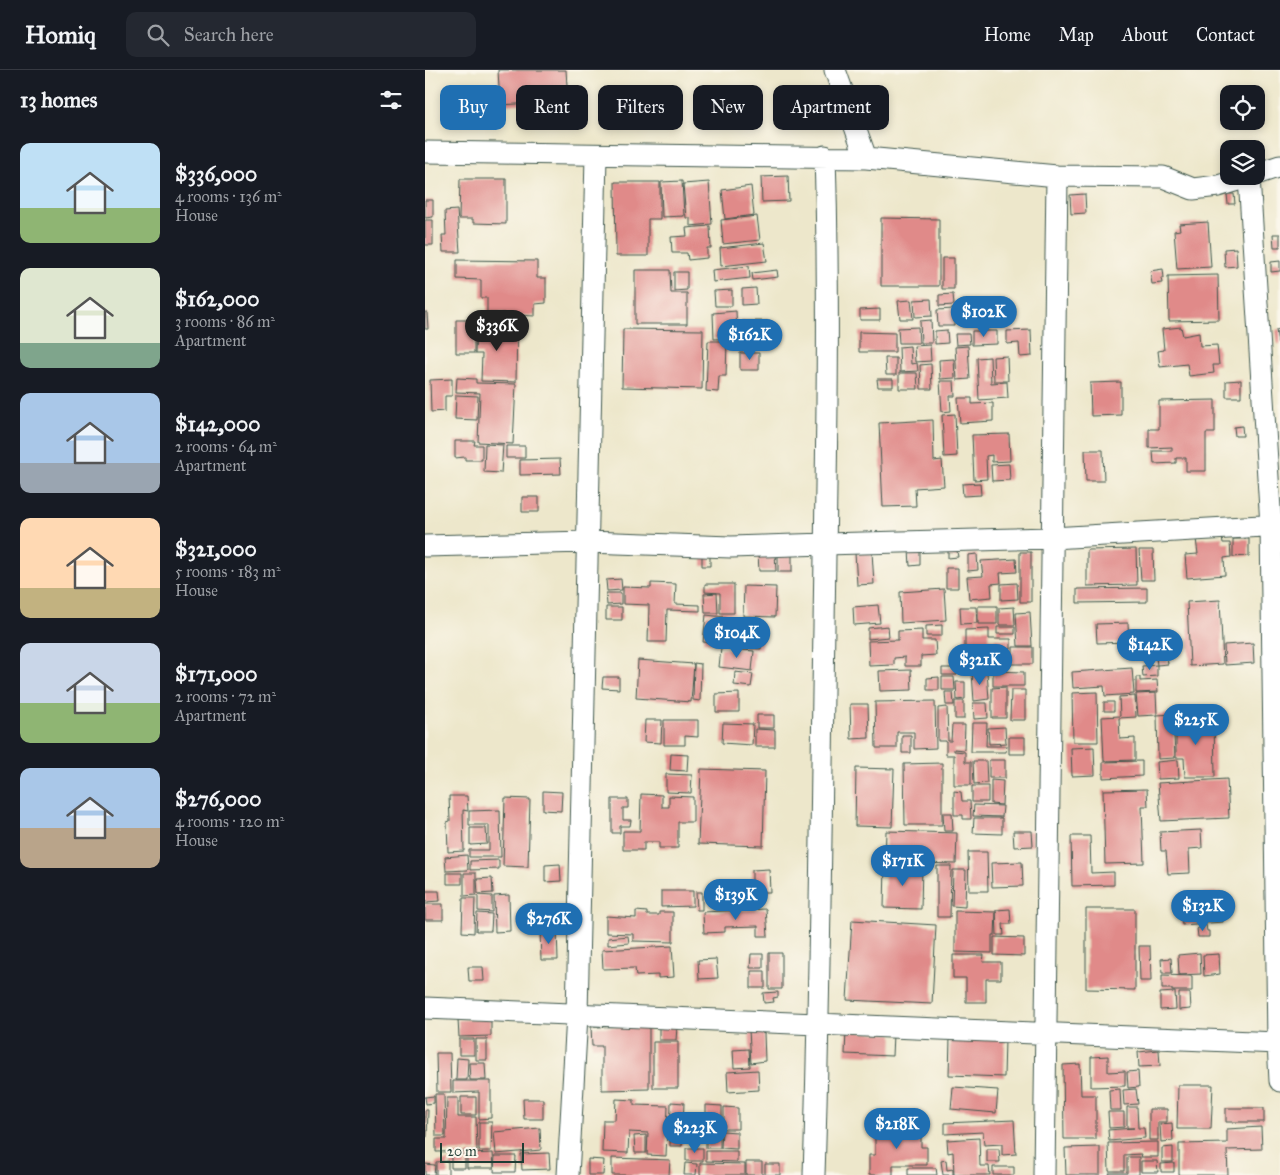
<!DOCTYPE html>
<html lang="en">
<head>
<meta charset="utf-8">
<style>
	body { margin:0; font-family:"IM FELL Great Primer",serif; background:#242831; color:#f1f3f6; height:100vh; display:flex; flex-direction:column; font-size:19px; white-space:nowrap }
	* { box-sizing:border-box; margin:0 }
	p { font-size:16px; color:#9ea1a6 }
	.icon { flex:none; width:28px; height:28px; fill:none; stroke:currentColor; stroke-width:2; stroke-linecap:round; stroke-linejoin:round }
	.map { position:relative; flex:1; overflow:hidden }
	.drawer { display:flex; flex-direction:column; background:#171b24; width:425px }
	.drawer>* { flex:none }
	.banner { position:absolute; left:15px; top:15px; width:475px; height:45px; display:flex; gap:10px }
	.fabs { position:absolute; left:795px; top:15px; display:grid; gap:10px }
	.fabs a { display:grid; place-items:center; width:45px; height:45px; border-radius:10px; background:#171b24; box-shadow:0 2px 8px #0003; font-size:25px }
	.scale { position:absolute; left:15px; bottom:12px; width:84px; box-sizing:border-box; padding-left:5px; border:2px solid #1f3d34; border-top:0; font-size:14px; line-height:18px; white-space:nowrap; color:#1f3d34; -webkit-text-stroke:4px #fbf7ec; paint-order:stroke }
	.price { position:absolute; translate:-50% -42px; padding:0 11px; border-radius:18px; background:#1f6fb2; color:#fff; font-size:16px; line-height:32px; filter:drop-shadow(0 1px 2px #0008) }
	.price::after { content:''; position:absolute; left:50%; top:30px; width:15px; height:11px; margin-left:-8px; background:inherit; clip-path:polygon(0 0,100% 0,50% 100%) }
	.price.active { background:#222; color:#fff }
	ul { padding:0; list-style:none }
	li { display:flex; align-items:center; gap:15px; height:125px; padding:0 20px }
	li span { display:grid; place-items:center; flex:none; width:140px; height:100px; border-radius:10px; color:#555 }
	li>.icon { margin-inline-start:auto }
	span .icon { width:60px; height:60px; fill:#fffc; stroke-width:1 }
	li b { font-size:21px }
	h2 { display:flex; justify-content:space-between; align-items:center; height:60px; padding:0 20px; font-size:21px }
	.pill { padding:0 18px; border-radius:10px; background:#171b24; box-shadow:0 2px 8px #0003; font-size:18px; line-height:45px }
	.pill.active { background:#1f6fb2; color:#fff }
	header { display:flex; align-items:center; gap:30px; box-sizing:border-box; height:70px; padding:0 25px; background:#171b24; border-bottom:1px solid #363941 }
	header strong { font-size:24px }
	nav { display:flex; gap:28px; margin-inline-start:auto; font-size:18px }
	.search { width:350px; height:45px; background:#242831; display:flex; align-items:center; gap:12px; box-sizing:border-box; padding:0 18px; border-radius:10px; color:#9ea1a6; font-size:19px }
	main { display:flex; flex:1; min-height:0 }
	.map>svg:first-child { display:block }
</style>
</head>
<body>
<header>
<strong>Homiq</strong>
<div class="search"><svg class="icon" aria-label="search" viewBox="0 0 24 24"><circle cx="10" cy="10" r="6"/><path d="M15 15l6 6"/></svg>Search here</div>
<nav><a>Home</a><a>Map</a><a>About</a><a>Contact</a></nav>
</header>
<main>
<section class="drawer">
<h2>13 homes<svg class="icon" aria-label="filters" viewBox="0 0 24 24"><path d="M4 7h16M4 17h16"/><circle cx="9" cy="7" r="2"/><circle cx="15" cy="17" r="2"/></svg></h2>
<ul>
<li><span style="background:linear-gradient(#bfe0f5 65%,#8fb573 0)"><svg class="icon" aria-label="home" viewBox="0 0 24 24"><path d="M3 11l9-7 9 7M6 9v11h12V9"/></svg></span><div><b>$336,000</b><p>4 rooms · 136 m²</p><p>House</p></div></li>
<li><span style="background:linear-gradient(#dfe7d0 75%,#7fa58c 0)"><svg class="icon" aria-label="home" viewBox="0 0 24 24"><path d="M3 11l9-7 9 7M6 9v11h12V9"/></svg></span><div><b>$162,000</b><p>3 rooms · 86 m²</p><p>Apartment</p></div></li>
<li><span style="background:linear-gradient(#a9c7e8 70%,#9aa5b1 0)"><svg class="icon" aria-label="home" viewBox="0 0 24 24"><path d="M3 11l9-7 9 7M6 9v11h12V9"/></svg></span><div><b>$142,000</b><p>2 rooms · 64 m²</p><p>Apartment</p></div></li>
<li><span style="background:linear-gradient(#ffd9b3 70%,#c2b280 0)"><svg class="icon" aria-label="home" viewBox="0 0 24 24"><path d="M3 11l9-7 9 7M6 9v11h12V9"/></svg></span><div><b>$321,000</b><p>5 rooms · 183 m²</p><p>House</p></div></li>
<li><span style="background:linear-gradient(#c9d6e8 60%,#8fb573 0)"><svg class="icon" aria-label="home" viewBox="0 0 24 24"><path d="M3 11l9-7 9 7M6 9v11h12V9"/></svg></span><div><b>$171,000</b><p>2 rooms · 72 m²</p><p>Apartment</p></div></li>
<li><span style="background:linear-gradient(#a9c7e8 60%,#b9a48a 0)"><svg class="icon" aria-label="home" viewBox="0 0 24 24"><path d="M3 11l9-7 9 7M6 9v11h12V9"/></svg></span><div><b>$276,000</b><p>4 rooms · 120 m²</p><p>House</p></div></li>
</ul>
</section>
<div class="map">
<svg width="855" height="1105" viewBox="0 0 855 1105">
	<rect width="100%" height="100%" fill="#fbf7ec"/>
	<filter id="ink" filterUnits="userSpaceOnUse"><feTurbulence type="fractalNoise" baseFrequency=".02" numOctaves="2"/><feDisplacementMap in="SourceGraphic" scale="10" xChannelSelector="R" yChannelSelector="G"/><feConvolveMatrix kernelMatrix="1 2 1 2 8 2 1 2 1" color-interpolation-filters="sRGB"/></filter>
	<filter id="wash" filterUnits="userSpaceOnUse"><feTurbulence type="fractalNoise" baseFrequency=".0096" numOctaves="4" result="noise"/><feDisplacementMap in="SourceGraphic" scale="20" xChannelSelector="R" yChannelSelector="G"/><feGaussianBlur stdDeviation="1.12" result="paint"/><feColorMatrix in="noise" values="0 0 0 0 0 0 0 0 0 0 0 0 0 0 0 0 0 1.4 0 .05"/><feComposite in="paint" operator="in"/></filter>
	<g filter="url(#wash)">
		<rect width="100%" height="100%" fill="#ede7cb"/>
		<g id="blocks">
			<path fill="#e08a89" d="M73 0H141L143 31 75 35Z
				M363 106 364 131 337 132 336 107Z
				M35 109H81V154L48 153V149H34Z
				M257 111 259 146 237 147 236 112Z
				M190 112H235V149H223V186H191Z
				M284 112 287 154 265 156V148H261L258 114Z
				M326 116 329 145 300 149 297 120Z
				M660 124 661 143 646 144 645 125Z
				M802 124H809L810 134H803Z
				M0 130H8V147L0 148Z
				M32 140 35 182H18L17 165H21L20 141Z
				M332 146 335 170 298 174 296 150Z
				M456 148 514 149V216H456Z
				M0 150H8V175H0Z
				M783 152 786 197 752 199 749 161 755 160 754 154Z
				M285 156 286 178H282V188L263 190 262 183H247L246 167 262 166 261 158Z
				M848 164H855V177H849Z
				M339 173 342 191 296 196 295 178Z
				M811 178 812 196 800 197 799 179Z
				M517 188H529V219H517Z
				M32 190 112 191V208H121V233L110 234V246L90 245V249L78 248 79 243H62V228H56V210L32 209Z
				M855 191V201L846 202V192Z
				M324 196 325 208 288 212 287 200Z
				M738 199 739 208H736L737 213 727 214 725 201Z
				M210 200H245L246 223H262V254H210Z
				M352 200 353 207 328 210 327 203Z
				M249 202H262V220L249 221Z
				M793 205 794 250 744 251 743 206Z
				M331 218 332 234 317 235V219Z
				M307 220V236H290L289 221Z
				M528 224 529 235 514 236V225Z
				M506 229 507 246 490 247 489 230Z
				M486 230 488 249H475L473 231Z
				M455 239V250H435V240Z
				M529 239V256H513L512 240Z
				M311 241 312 268 289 269 288 243Z
				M0 242H2L3 259H0Z
				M31 250H49V283H31Z
				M506 250 507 273H496L495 251Z
				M317 251H343L344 270 318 271Z
				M51 254 92 255 91 312 56 311 57 284H50Z
				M493 257 494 273H474L473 258Z
				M756 257 758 266 774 263 775 276 792 275 794 295H788L789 303 764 306 762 294 735 297 733 281 739 280 737 259Z
				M198 259 278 260 277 319 197 317Z
				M855 259V274H853L851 260Z
				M522 260 523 273 510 274V261Z
				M606 260 607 286 595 287 594 273 582 274V261Z
				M547 261H572V274L547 275Z
				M434 262 470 263V282H434Z
				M530 264H544L545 274 531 275Z
				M283 271H302L301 306H294L293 322 281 321Z
				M505 275 506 291 490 292 489 276Z
				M485 276 486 294 492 293 493 301 475 302 474 277Z
				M543 276 545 309 532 310 530 277Z
				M315 283H334V300H315Z
				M582 286 583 311H569L568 287Z
				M565 287 566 313 582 312 583 328 554 330 552 288Z
				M460 288H471V305H461Z
				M529 289 530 308 515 309 514 290Z
				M506 294 507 319H496L495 295Z
				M474 303H492L493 319H474Z
				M32 308 51 309V313L91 314 88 374 53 372 55 323 31 322Z
				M27 309V326H20V341L6 342 5 310Z
				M452 309H468V317H453Z
				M816 310V327H801V311Z
				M515 311H529L530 326H525L526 341 517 342Z
				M696 312V345L666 346 665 313Z
				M31 325 53 326 52 350 30 349Z
				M533 328H547V334L568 333V351L535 353Z
				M790 330V363H781V401H761V388H751V393L729 394 728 381H747V377L724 378V359H734V331Z
				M530 344 532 386 519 387 517 345Z
				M508 350 509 391 517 390 519 416 490 418 491 436 458 437 454 353Z
				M817 356 818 366H810L809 357Z
				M584 364 585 391 567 392V385L561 386 562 409 549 410 547 365Z
				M30 371H50L49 375H57V390H40V387L30 388Z
				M60 374 78 375 76 403 59 402Z
				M81 376H100V388H81Z
				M660 380H678L679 411H661Z
				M135 389 136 404 95 405V390Z
				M584 394 585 410 567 411 566 395Z
				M555 413 556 425 538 426 537 414Z
				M97 427H114V442H97Z
				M797 467 798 473H805L806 487 799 488 800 505 762 508 760 485 773 484 771 469Z
				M808 469H824V486L808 487Z
				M711 479 712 515 662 516V480Z
				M484 480H495V495L485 496Z
				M714 480H728L729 510H716Z
				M523 481H532L533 487 523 488Z
				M277 482H285V496H277Z
				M353 482H367V502H353Z
				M447 482 449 514 432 515 430 483Z
				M595 482H606V532H595Z
				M350 483 351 501H334L333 484Z
				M552 484 553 500 543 501V485Z
				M591 489 592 502 575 503 576 513 566 514 567 527 544 529 542 507 558 506 556 491Z
				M521 498H533V518H521Z
				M196 509 197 520 182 521 181 510Z
				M226 513 251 514 250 534 275 535V541L242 540 241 572H223L224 535 198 534V517L226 518Z
				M592 513 593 529 576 530V514Z
				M280 514H309V543H295V523L280 522Z
				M319 516 351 517 350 547 318 546Z
				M722 518V532L652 533V519Z
				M519 519 521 550 476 553 475 522Z
				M181 523H196V534L182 535Z
				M292 523 293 543H280L279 524Z
				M795 530 798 594 765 596 762 532Z
				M453 535 455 553 429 555 428 537Z
				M553 536H572V554H553Z
				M181 537H197V550H181Z
				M535 537H551L552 553 536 554Z
				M589 537 590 555H574V538Z
				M605 542 607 576H593L591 543Z
				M281 545 300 547 297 574 278 572Z
				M703 553 704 572 672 573 671 554Z
				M304 555 338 559 336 579 302 576Z
				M517 555V566H501V556Z
				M463 556 464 567 443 569V558Z
				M572 557H590V564H572Z
				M564 559V569H586V579L540 581V560Z
				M497 560V570H510L511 585 496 586V596H480V587L469 588V595L444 596 443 571 473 570V561Z
				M828 573 829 593 800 595 799 575Z
				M588 577H608V594H547V582H588Z
				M296 578 329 581 327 601 294 597Z
				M741 579 743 594 732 595 730 580Z
				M531 582H543V592L531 593Z
				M213 590 269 594 266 632 211 628Z
				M269 593 276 594 275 631 268 630Z
				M732 595V606L718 607 717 596Z
				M517 598H532V605H517Z
				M707 598 709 624 680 626 679 616 648 618 647 602Z
				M486 600 487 620 455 621 454 601Z
				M568 601 599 602V616H568Z
				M310 602 328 604 326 617 309 615Z
				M562 602 564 629 549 631 547 603Z
				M178 607H194V619L177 618Z
				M514 607V620H502V608Z
				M517 607H529L530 620H517Z
				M711 607H715V611L732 610 733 622 711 623Z
				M531 612H540V629L532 630Z
				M581 617V648H567V618Z
				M586 620H600V650H585Z
				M520 622H528L529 635H521Z
				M672 622 673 672H648L647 623Z
				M314 623V642H291V624Z
				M731 623 732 645 713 646 711 624Z
				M710 626 711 647 694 648 695 669 710 668V690L679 691 677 647 695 646 694 627Z
				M510 631 511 678 489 679V662H472V678H451L450 632Z
				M530 631H539V649H530Z
				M679 632H689V641H679Z
				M548 633H562L563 648 549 649Z
				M425 634H443L444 668 426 669Z
				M522 637 523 671H526L527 655H540L539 680 529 679V681L540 682V692H546V715H529V685H521V671H513V638Z
				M748 644 750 688 733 689 732 645Z
				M332 645H349V658H332Z
				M751 647H789L790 707H760L759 688H751Z
				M220 650H237L236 673 219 672Z
				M239 650H273V667L260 666V675H239Z
				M298 653 328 654 327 675 297 673Z
				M547 653H562L561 676H582L581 682H546Z
				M580 657 581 673 564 674 563 658Z
				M330 659 350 660V677H330Z
				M477 665H486V683H477Z
				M584 667H600V684H584Z
				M669 677 670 705 647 706 646 678Z
				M246 684 263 685 262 701 245 700Z
				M564 690H580V708H564Z
				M753 690 754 708 733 709 732 692Z
				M548 691H561L562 713 549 714Z
				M717 691V706L678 708V692Z
				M517 693V755H480L479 694Z
				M431 698 469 699 467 757 430 756Z
				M276 699 340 701 338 776 273 774Z
				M241 704 267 705 266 723 241 722Z
				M802 709 804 748 736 751 733 713Z
				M566 710 578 711 577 735 566 734Z
				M547 716H563V732H547Z
				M722 719 723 736H717L719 793 680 794 678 720Z
				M118 721 137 722 136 741 118 740Z
				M529 721 536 722 537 731H545L546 749H538V745H529Z
				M216 724 237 725V737H244V726L268 727V752H253V778H234V772H219V780H198V761H215Z
				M24 726H42L43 741 38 740 39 781 23 782 22 752 25 751Z
				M80 728 105 729 103 797 78 796Z
				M187 729H203V738H198V750H206L205 756H195V763H187Z
				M549 735 578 736 577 747 548 746Z
				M75 740 76 787H44V780H64V755H44V741Z
				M518 743H527L528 761H519Z
				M549 748H577V764L548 763Z
				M45 758H61L62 774 45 775Z
				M776 760 777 778 764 779 765 803 743 804 741 781H736L735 762Z
				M461 761 532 763 531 794 460 792Z
				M588 761H607L608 776 589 777Z
				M646 766H665L666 803 689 802V815L647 816Z
				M543 782H562L563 821H544Z
				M42 785 43 800 21 801 20 787Z
				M74 790V799L45 800V791Z
				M597 792 598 816 567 817 566 793Z
				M135 794 136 811 120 812V795Z
				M460 795H497L496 839 459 838Z
				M512 796H526L525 847H512Z
				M344 799 345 822H327V800Z
				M528 800H541L540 837 527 836Z
				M22 803H37V814H22Z
				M39 803H51V825L39 826Z
				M67 808 68 823 53 824 52 809Z
				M0 821H14L15 831 0 832Z
				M236 821H268V836L236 837Z
				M271 822H277V840H272Z
				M796 822 798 852 757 855 755 824Z
				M53 825 67 826V842L53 841Z
				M84 825 85 861 70 862 69 826Z
				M38 828H50L49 863 37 862Z
				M0 834H18V850H0Z
				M341 839 343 866H333V856L300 857V862L279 863 278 842Z
				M585 839 586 854H578L579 865H572L571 840Z
				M661 839H710V920L661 919Z
				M211 841 222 842V845H234V842H248V872L208 871V864L181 863V846L211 848Z
				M530 841 571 842 570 865H567V883L530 882Z
				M52 843 67 844 66 861H51Z
				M427 850 511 855 507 934 422 930Z
				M777 855H781L782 861H784V867H773L772 858H777Z
				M132 859 133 890H116L115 860Z
				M203 866 204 873 183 875V868Z
				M569 867 599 868V886L569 885Z
				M247 876 249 907 233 908V905L211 906 210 898 178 899 177 880Z
				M714 876H725L726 911H715Z
				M344 883H357V919H344Z
				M775 883 776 904 754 905 753 885Z
				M326 884H338V898H325Z
				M794 884 795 904 779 906 778 885Z
				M528 885H559L558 892H576V909H561V932H541V908H528Z
				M746 888 747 903H737L736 889Z
				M291 889 293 908 274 909 273 890Z
				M43 897H58L59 911H44Z
				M326 901H340V918H326Z
				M737 905 767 906V921H747V919H737Z
				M353 922V927L348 928 349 932 339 933 338 923Z
				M750 922 751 939 735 940V923Z
				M754 923H765L766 939 754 940Z
				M66 949V966L34 967 33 950Z
				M224 956V1019L177 1020V976H167L166 957Z
				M234 957H252L251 970H234Z
				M324 960H337L338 964 339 963 340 991 326 993Z
				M421 961 468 964 467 986 420 984Z
				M525 968 580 970 579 1007 524 1005Z
				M34 969H49V985H34Z
				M51 969H62V990H51Z
				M228 972H253V1018H228Z
				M324 979 325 997 309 998 308 980Z
				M734 980 735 996 714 997 713 982Z
				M11 983H25L26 1022H12Z
				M683 986V1002L700 1001V1016L666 1017V987Z
				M32 988 43 989 42 1010H31Z
				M44 993H60L61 1010H45Z
				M655 994 656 1025H671V1069H639L638 995Z
				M333 1000 334 1020 303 1022 302 1002Z
				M713 1001 714 1017 703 1018 702 1002Z
				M28 1011H66V1048L54 1049V1022L28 1023Z
				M753 1015H788L786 1059H752Z
				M528 1017 573 1020 571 1043 526 1039Z
				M695 1019 696 1040H685L684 1020Z
				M711 1019 713 1034 699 1035 698 1020Z
				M10 1024H19L20 1066H11Z
				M9 1026V1033L1 1034 0 1027Z
				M36 1027H51V1045H36Z
				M22 1028H33V1047H51L52 1081 11 1082V1069H21Z
				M98 1029H118V1049H99Z
				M191 1029 209 1030V1035L243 1036 241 1086 222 1085 223 1063 204 1062 203 1083 177 1082 178 1050H190Z
				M246 1032 259 1033 257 1076H245Z
				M281 1035 297 1036V1053L281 1052Z
				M299 1037 313 1038V1059H299Z
				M702 1037H712L713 1058H719L720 1068 684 1071 683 1060 709 1058H702Z
				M801 1038H839V1052H801Z
				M724 1039H742V1052H733V1070H724Z
				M0 1040H3L2 1067H0Z
				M683 1042H699V1057L684 1058Z
				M589 1050 591 1084 577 1085V1074L559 1075 558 1062 520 1064V1053Z
				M54 1052H67L66 1081H54Z
				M747 1053 748 1071 736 1072 735 1054Z
				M281 1055H295V1078H281Z
				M450 1057H496V1077H502V1095H468V1105H444V1085H450Z
				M836 1057 837 1079 802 1080 803 1105H754V1074L802 1073V1059Z
				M115 1058 116 1080 71 1084 69 1062Z
				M297 1061 312 1062V1079L296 1078Z
				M221 1065V1083H210L209 1066Z
				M554 1068 555 1096H564L565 1105H529L528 1082 523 1083 522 1070Z
				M733 1072V1087H715L716 1084 699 1085V1101H684L683 1073Z
				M675 1077V1105H641L640 1078Z
				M748 1077V1092H737V1078Z
				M261 1078H278V1091H261Z
				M562 1079H574L575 1092H562Z
				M281 1081H312V1092L281 1091Z
				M68 1083 69 1098H42V1084Z
				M124 1083 125 1099 97 1100 96 1084Z
				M26 1084H40V1098H26Z
				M70 1086H91L90 1102H69Z
				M702 1087H714V1105H685L684 1103H702Z
				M187 1088 245 1090 244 1105H187Z
				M163 1089 179 1090 178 1105H163Z
				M521 1090 522 1100 528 1099V1105H518L516 1091Z
				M23 1091V1105H11V1092Z
				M716 1091H732L733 1102H716Z
				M321 1092H337V1105H321Z
				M260 1093 272 1094 271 1105H259Z
				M275 1093 320 1094V1105H275Z
				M749 1093V1102H736V1094Z
				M0 1094 10 1095 9 1105H0Z
				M340 1094H355V1105H340Z
				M568 1097H589V1105H568Z
				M483 1098H511L512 1105H483Z"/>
		</g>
	</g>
	<g filter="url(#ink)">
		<use href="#blocks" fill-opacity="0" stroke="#3e564b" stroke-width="1"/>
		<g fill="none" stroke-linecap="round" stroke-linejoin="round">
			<g stroke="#3e564b" stroke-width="23">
				<path id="street" d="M410 0 441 88
					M0 82 441 88 632 106 738 107 768 119 793 116 826 106
					M831 104 855 96
					M824 107 846 455 853 973 855 1011
					M0 476 163 472 306 477 400 474 627 468 855 455
					M0 938 855 973
					M143 1105 152 945 171 85
					M389 1105C395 922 396 740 399 557 401 400 405 243 400 86
					M619 1105 632 106"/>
			</g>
			<use href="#street" stroke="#fff" stroke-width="21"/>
		</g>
	</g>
</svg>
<div class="fabs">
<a><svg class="icon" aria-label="locate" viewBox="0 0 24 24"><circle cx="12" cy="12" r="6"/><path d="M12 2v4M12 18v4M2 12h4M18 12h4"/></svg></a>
<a><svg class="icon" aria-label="layers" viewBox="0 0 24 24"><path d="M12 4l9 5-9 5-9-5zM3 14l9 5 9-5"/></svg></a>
</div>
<div class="scale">20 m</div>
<b class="price" style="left:559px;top:268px">$102K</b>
<b class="price active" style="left:72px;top:282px">$336K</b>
<b class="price" style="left:325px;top:291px">$162K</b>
<b class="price" style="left:312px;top:589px">$104K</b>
<b class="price" style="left:725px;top:601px">$142K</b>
<b class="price" style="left:555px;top:616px">$321K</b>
<b class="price" style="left:771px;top:676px">$225K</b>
<b class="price" style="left:478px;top:817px">$171K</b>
<b class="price" style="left:311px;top:851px">$139K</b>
<b class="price" style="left:778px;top:862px">$132K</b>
<b class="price" style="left:124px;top:875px">$276K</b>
<b class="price" style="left:472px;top:1080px">$218K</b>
<b class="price" style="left:270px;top:1084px">$223K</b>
<div class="banner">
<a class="pill active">Buy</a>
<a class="pill">Rent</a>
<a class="pill">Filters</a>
<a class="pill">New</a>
<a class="pill">Apartment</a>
</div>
</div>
</main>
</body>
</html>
